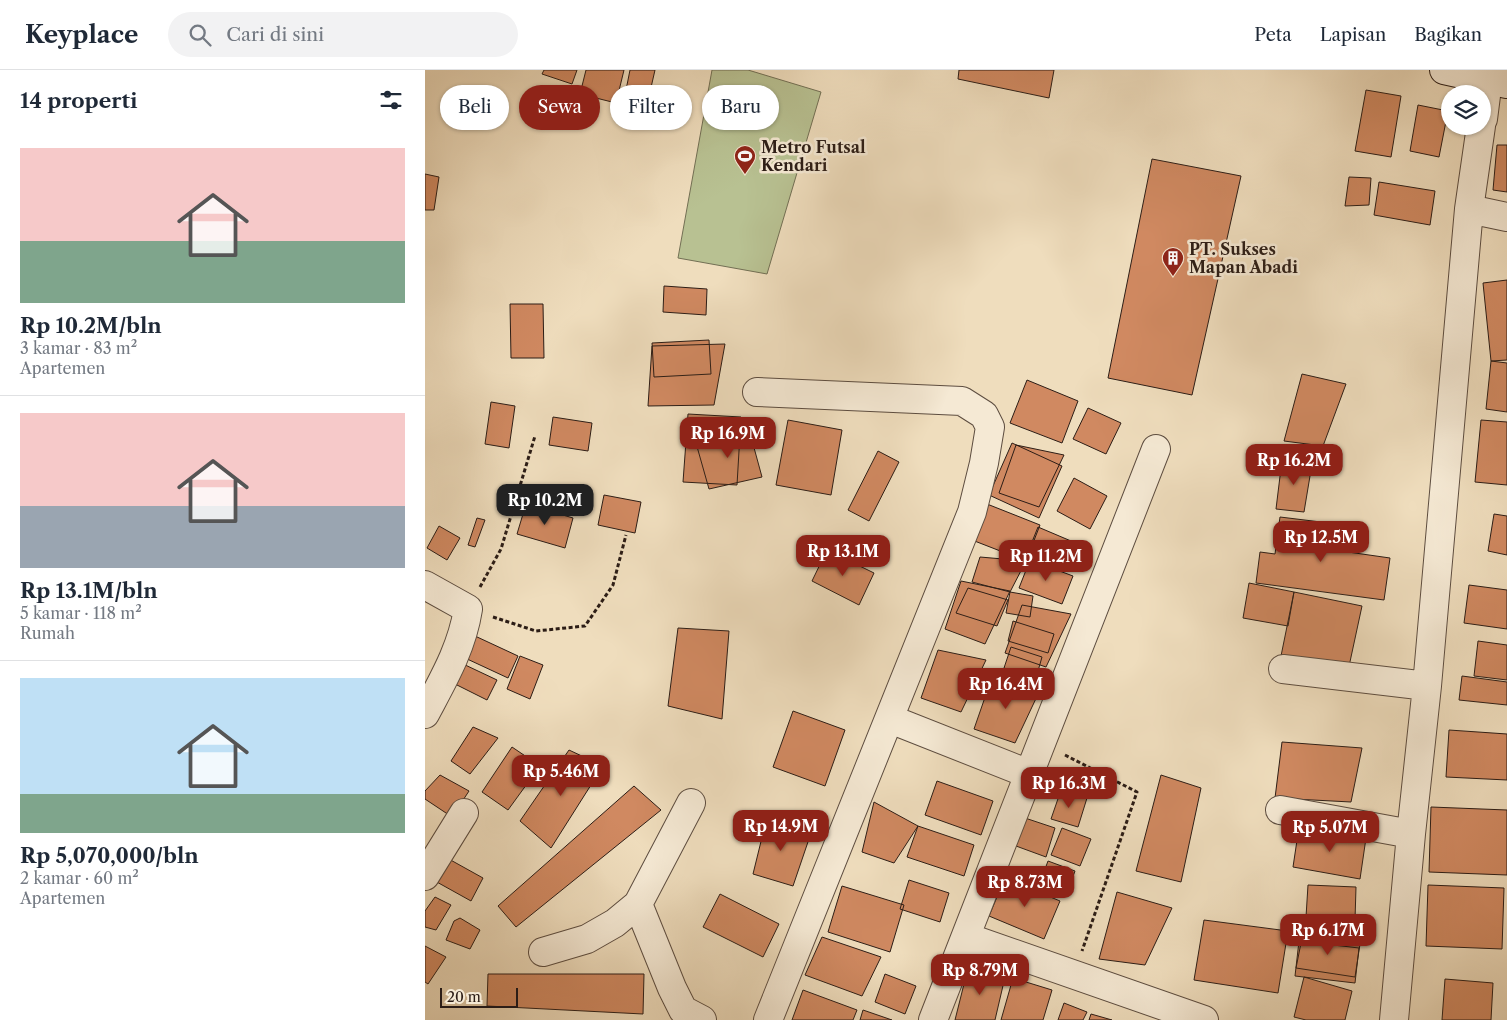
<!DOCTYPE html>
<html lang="id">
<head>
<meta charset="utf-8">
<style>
	body { margin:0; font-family:"Libre Caslon Text",serif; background:#f2f2f3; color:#1f2937; height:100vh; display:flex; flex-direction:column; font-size:19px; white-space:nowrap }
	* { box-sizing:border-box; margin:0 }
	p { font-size:16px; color:#747a83 }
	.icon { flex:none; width:28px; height:28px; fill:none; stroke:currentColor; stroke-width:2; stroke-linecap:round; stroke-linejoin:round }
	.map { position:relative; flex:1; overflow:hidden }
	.sheet { display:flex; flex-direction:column; background:#fff; width:425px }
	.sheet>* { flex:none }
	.hud { position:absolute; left:15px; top:15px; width:475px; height:45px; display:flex; gap:10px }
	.fabs { position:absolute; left:1016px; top:15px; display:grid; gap:10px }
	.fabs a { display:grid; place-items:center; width:50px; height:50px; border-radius:50%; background:#fff; box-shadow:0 1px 4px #0004; font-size:25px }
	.scale { position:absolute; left:15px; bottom:12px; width:78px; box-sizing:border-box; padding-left:5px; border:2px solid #2c1d16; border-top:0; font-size:14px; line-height:18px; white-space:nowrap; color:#2c1d16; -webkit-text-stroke:4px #f5e9d4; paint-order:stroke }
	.price { position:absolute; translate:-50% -42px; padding:0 11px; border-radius:10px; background:#8f2418; color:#fff; font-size:16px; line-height:32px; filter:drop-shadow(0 1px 2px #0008) }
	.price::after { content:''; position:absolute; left:50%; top:30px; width:15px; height:11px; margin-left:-8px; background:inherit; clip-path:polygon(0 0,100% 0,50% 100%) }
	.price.current { background:#222; color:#fff }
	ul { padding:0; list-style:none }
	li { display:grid; align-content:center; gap:10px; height:265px; padding:0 20px }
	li+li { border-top:1px solid #e0e1e3 }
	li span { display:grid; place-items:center; height:155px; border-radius:0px; color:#555 }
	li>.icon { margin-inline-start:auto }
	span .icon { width:90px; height:90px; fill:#fffc; stroke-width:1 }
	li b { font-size:21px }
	h2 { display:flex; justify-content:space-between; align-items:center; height:60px; padding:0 20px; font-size:21px }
	.tag { padding:0 18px; border-radius:22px; background:#fff; box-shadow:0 1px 4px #0004; font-size:18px; line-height:45px }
	.tag.current { background:#8f2418; color:#fff }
	header { display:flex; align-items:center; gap:30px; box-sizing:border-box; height:70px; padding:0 25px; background:#fff; border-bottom:1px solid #e0e1e3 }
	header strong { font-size:24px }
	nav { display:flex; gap:28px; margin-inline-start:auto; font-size:18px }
	.search { width:350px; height:45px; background:#f2f2f3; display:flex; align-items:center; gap:12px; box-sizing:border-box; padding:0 18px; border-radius:28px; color:#747a83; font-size:19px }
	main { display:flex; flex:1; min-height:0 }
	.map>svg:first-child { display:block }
</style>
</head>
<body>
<header>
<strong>Keyplace</strong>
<div class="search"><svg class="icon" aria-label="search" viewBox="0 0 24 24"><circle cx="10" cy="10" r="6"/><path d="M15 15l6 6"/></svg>Cari di sini</div>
<nav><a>Peta</a><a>Lapisan</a><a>Bagikan</a></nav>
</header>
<main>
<section class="sheet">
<h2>14 properti<svg class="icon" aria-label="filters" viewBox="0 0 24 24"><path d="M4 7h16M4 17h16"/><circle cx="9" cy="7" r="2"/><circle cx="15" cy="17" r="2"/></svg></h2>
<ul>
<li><span style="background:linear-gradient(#f6c9c9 60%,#7fa58c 0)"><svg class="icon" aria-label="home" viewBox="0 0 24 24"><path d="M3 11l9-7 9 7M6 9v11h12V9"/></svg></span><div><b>Rp 10.2M/bln</b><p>3 kamar · 83 m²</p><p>Apartemen</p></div></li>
<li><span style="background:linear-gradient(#f6c9c9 60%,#9aa5b1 0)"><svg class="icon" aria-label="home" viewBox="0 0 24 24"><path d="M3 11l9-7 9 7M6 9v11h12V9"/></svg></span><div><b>Rp 13.1M/bln</b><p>5 kamar · 118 m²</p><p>Rumah</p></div></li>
<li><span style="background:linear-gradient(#bfe0f5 75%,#7fa58c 0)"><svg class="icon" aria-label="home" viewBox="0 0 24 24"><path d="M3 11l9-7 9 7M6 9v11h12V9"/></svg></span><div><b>Rp 5,070,000/bln</b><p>2 kamar · 60 m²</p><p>Apartemen</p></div></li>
</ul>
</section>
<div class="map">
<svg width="1082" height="950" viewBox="0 0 1082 950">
	<rect width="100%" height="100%" fill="#efddbd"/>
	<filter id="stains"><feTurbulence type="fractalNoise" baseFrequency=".004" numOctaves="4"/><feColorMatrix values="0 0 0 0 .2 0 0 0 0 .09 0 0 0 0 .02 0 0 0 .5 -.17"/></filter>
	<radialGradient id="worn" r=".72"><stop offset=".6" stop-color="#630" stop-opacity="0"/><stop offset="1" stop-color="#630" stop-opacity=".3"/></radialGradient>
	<path fill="#b8c192" stroke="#726f54" d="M287 0H323L396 22 342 204 253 188Z"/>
	<path fill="#d08961" stroke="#2c1d16" d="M119 0H152L147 14 117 4Z
		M161 0H199L191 33 155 24Z
		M205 0H230L222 35 199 30Z
		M534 0H629L624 28 533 9Z
		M941 20 976 26 966 87 930 81Z
		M993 35 1023 41 1014 87 985 81Z
		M1072 75H1082V122L1068 120Z
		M727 89 816 106 767 325 683 308Z
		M0 104 14 107 9 140H0Z
		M924 107 946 108 944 135 920 136Z
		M954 112 1010 121 1005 155 949 145Z
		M1082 210V290L1066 291 1058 213Z
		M239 216 282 219 281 245 238 242Z
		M85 234H118L119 288H86Z
		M284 270 286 304 229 307 227 273Z
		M300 274 289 335 223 336 227 276Z
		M1066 291 1082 293V342L1061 339Z
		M877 304 921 314 898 376 859 371Z
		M602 310 653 331 637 373 585 353Z
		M66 332 90 336 84 378 60 374Z
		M663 338 696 353 681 384 648 369Z
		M263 344 316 347 312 415 258 412Z
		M128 347 167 353 163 381 124 375Z
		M363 350 417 360 406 425 351 415Z
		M1056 350 1082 352V415L1050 412Z
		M325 363 337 407 284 419 269 366Z
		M587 373 637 396 614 448 564 425Z
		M591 375 639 385 614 437 574 423Z
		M453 381 474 392 444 451 423 440Z
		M857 390 887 394 879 442 851 439Z
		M649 408 682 426 665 459 632 441Z
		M179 425 216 432 210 463 173 455Z
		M101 434 148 448 140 478 92 464Z
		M562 434 615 455 601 491 547 470Z
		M1069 444 1082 446V485L1063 481Z
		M855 447 904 453 923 482 965 488 959 530 831 513 835 482 850 484Z
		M52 448 60 450 50 477 43 475Z
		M14 456 35 468 22 490 2 478Z
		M613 457 646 471 638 491 605 477Z
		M402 480 449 503 434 535 387 511Z
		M555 487 601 491 585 522 547 512Z
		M605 490 648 506 637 534 594 518Z
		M536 511 585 521 560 574 520 559Z
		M824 513 869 522 863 556 818 548Z
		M1044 515 1082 520V559L1039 553Z
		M543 518 583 530 572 556 531 543Z
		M585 522 608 526 605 547 581 543Z
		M869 522 937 536 923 601 856 586Z
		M597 535 646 544 621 597 580 583Z
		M588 551 629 564 623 583 583 571Z
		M253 558 304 561 297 649 243 636Z
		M50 566 93 586 83 608 40 588Z
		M1053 571 1082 575V610L1049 606Z
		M586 577 617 587 611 608 579 598Z
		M513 580 561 590 536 642 496 628Z
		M95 586 118 595 105 629 82 619Z
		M36 593 72 610 62 630 26 612Z
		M1037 606 1082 612V635L1034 630Z
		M566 610 615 620 590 673 549 659Z
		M368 641 420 660 400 716 348 697Z
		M48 657 73 668 45 704 26 691Z
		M1024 660 1082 664V710L1021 707Z
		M857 672 937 678 926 732 850 728Z
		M87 677 115 696 83 740 57 722Z
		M144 680 178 696 126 778 95 751Z
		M15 705 44 721 27 747 0 729V721Z
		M736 705 776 718 756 812 711 801Z
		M512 711 568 731 556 765 500 745Z
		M209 716 236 740 91 857 73 836Z
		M636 720 662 728 653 757 626 749Z
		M449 732 493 756 469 793 437 782Z
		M1006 737 1082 740V805L1004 802Z
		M342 747 386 763 368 816 328 804Z
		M600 748 630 758 621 787 591 776Z
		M493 756 549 775 539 806 482 787Z
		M874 757 941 768 935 809 868 797Z
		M637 758 666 769 655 796 626 785Z
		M22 788 58 808 46 831 10 811Z
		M623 791 650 801 643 820 616 810Z
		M580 808 635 831 619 869 564 846Z
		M484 810 524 823 515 852 475 839Z
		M883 815 931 817 930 850 881 847Z
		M1003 815 1079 818 1077 879 1001 876Z
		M417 816 479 835 465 882 403 862Z
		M692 822 747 838 720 895 674 889Z
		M295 824 354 854 338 887 278 857Z
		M10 827 26 835 11 860 0 857V841Z
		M35 848 55 860 45 879 21 870 29 851Z
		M779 850 863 861 853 923 769 910Z
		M878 863 935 874 930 907 871 898Z
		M397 867 456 887 437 926 380 905Z
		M874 871 934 878 930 913 870 906Z
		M0 876 21 887 3 914 0 912Z
		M543 898 580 907 570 950H530Z
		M63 904H219L218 944 62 936Z
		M460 904 491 916 480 944 450 932Z
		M879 907 927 921 920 950H881L869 947Z
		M588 908 627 920 618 950H576Z
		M1020 909 1068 913 1066 950H1017Z
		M378 920 432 940 428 950H367Z
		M639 933 662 942 658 950H633Z
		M438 940 467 950H435Z
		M666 944 687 950H664Z"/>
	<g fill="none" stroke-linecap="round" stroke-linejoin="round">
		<g stroke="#5d4d40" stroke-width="30">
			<path id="street" d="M1058 49 1063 10
				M1044 139 1082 147
				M332 322 537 331 559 345 565 357 559 393 547 442 343 950
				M0 515 43 539C37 578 18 610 0 644
				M858 599 1002 616
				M465 649 604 704
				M266 733 213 834 247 918 258 940 277 950
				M855 740 986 764
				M0 806 39 743
				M541 867 779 950
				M118 882 162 869 190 853 213 834
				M508 950 731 379
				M969 950 986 764 1002 616 1044 139 1056 56"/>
		</g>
		<g stroke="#2c1d16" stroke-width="30">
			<path id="secondary" d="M1019 0 1082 14"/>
		</g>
		<path stroke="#2c1d16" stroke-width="3" stroke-dasharray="4 2.5" stroke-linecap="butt" d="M55 517 76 479 110 366
			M68 547 111 561 160 556 188 515 201 465
			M640 685 712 722 657 881"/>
		<use href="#street" stroke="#f5e9d4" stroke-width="28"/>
		<use href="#secondary" stroke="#f5e9d4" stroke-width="28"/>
	</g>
	<defs>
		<g id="stadium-pin" transform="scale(1.125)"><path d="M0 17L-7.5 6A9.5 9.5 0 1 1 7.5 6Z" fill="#8f2418" stroke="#f5e9d4"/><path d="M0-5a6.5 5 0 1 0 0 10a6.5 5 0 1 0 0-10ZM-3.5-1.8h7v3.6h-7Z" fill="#fff"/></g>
		<g id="building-pin" transform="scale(1.125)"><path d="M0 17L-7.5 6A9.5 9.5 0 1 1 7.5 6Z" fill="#8f2418" stroke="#f5e9d4"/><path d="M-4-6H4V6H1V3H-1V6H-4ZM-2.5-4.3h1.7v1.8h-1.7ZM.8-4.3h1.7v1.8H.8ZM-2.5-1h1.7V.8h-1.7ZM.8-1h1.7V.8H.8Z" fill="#fff"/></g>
	</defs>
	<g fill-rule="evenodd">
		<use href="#stadium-pin" x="320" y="86"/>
		<use href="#building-pin" x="748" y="188"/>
	</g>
	<g text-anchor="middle" stroke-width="5" stroke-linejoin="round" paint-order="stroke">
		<g font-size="16" font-weight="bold" fill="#2c1d16" stroke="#f5e9d4" text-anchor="start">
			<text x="336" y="83">Metro Futsal<tspan x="336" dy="18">Kendari</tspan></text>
			<text x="764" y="185">PT. Sukses<tspan x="764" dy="18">Mapan Abadi</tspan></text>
		</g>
	</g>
	<rect width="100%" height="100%" filter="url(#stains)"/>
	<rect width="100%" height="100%" fill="url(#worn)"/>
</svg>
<div class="fabs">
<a><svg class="icon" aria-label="layers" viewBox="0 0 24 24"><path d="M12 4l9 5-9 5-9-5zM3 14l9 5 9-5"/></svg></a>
</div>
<div class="scale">20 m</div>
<b class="price" style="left:303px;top:389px">Rp 16.9M</b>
<b class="price" style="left:869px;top:416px">Rp 16.2M</b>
<b class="price current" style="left:120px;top:456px">Rp 10.2M</b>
<b class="price" style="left:896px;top:493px">Rp 12.5M</b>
<b class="price" style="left:418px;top:507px">Rp 13.1M</b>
<b class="price" style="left:621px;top:512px">Rp 11.2M</b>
<b class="price" style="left:581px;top:640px">Rp 16.4M</b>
<b class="price" style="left:136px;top:727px">Rp 5.46M</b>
<b class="price" style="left:644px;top:739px">Rp 16.3M</b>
<b class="price" style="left:356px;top:782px">Rp 14.9M</b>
<b class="price" style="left:905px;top:783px">Rp 5.07M</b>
<b class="price" style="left:600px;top:838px">Rp 8.73M</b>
<b class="price" style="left:903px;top:886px">Rp 6.17M</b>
<b class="price" style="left:555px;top:926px">Rp 8.79M</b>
<div class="hud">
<a class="tag">Beli</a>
<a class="tag current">Sewa</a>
<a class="tag">Filter</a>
<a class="tag">Baru</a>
</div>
</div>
</main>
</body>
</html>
